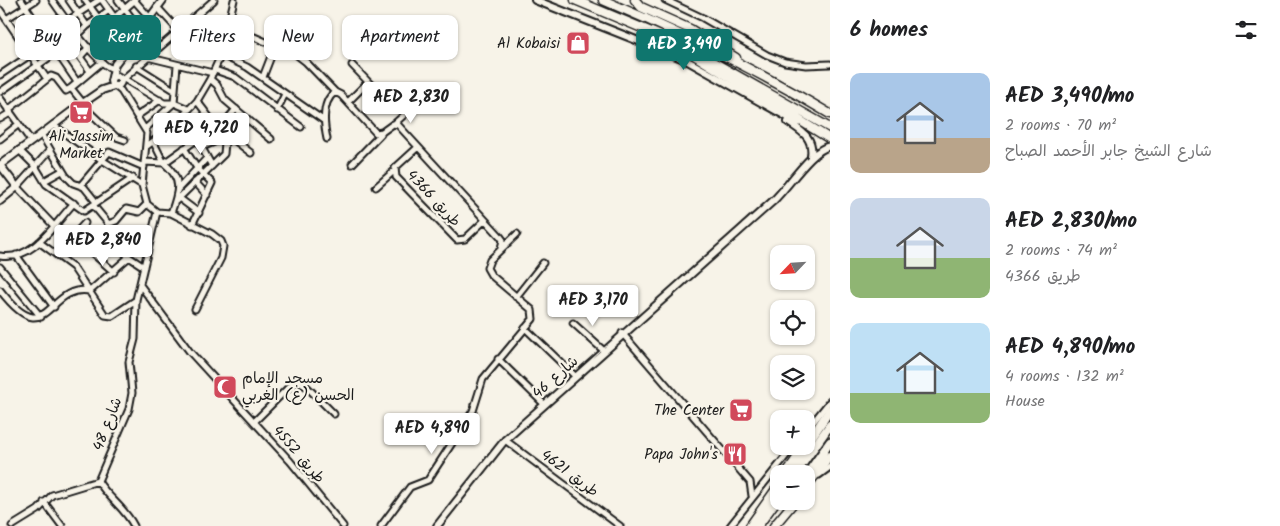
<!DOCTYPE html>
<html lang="en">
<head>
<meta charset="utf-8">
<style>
	body { margin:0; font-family:Kalam,"Playpen Sans Arabic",sans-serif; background:#f6f6f6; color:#202124; height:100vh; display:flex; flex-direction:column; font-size:19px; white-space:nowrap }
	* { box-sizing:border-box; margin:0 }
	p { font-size:16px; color:#757577 }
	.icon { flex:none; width:28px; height:28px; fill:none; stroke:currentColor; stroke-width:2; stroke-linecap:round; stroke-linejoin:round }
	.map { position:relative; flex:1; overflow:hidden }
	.details { display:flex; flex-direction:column; background:#fff; width:450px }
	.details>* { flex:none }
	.guide { position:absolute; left:15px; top:15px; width:475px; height:45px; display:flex; gap:10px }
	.needle { width:32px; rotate:245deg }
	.fabs { position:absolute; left:770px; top:245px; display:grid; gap:10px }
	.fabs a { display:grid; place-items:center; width:45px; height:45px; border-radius:10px; background:#fff; box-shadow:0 1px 4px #0004; font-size:25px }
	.price { position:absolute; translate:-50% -42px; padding:0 11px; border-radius:5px; background:#fff; color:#222; font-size:16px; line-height:32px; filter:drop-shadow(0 1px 2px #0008) }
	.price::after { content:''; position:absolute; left:50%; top:30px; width:15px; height:11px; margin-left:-8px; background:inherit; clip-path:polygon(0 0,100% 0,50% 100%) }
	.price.current { background:#0f766e; color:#fff }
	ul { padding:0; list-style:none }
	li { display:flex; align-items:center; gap:15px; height:125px; padding:0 20px }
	li span { display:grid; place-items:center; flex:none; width:140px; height:100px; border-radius:10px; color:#555 }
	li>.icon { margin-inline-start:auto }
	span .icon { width:60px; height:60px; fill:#fffc; stroke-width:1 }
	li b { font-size:21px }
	h2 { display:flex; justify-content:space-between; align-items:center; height:60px; padding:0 20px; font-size:21px }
	.tag { padding:0 18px; border-radius:10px; background:#fff; box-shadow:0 1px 4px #0004; font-size:18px; line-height:45px }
	.tag.current { background:#0f766e; color:#fff }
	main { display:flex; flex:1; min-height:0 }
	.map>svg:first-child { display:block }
</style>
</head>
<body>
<main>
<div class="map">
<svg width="830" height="526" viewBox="0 0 830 526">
	<rect width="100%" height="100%" fill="#f7f3e8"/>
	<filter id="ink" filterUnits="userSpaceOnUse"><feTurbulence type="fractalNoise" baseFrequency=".02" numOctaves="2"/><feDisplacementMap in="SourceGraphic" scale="10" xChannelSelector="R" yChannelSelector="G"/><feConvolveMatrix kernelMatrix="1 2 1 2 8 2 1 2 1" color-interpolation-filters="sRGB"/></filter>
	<g filter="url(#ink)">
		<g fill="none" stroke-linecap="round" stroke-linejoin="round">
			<g stroke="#1c1c1c" stroke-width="9">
				<path id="minor" d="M21 0 77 82
					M52 0C61 13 99 67 112 68
					M69 0 87 26
					M85 0 124 53
					M102 0 132 42
					M118 0 140 29
					M134 0 149 17
					M665 0 703 18 767 55 785 62 806 65 830 64
					M157 7 189 42
					M0 10 47 79
					M114 18 135 0
					M6 19 36 0
					M67 21 99 0
					M229 26 275 46 288 48 306 62 335 92
					M142 27 159 46
					M105 28 117 20
					M89 47 80 57 90 71
					M221 55 247 67 323 120
					M147 57 213 73
					M352 65 377 91
					M136 66 174 90
					M215 70 235 77 301 127
					M0 75 30 55
					M263 77 275 46
					M124 79 164 103H174L188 109
					M210 79 217 85 225 100 271 139
					M121 81 214 0
					M115 86 121 91 147 133 142 185 147 204 157 212 171 213 212 234 221 241 223 246 221 258 195 309
					M71 88 102 62
					M71 88 83 103
					M0 92 71 42 87 26 109 10
					M0 98 31 141
					M197 101 216 126 251 153
					M348 102 368 82
					M81 104 116 137 125 140
					M8 110 51 76 56 78 66 91 71 88
					M277 110 285 94
					M137 116 160 100
					M0 119 10 113
					M394 124 404 115
					M53 125 102 160 142 185
					M145 129 174 103 177 65
					M41 134 66 176 73 183 84 187 96 202
					M0 139 19 124
					M197 139 212 166
					M327 139C324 125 321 102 335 92L341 95 376 133 382 132 393 124 398 125 500 236 503 240 501 248
					M232 140 248 119
					M154 143 164 163 216 126
					M147 146 172 127 197 101 210 79 221 55 234 0
					M202 147 226 137
					M418 147 395 168 396 177 457 240 465 239 485 220
					M184 148 197 168 212 183 192 225
					M19 150 35 166 46 184 84 211 133 178
					M50 150 17 187 54 226 73 236 114 272
					M144 162 164 163C183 179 179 191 171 213
					M352 164 381 134
					M44 181 62 171
					M195 182 207 195
					M81 185 109 152 144 167
					M376 187 394 171
					M178 189 207 158
					M179 198 199 213
					M176 201 224 154 225 142 219 129 236 109
					M93 205 107 222 114 242 129 257 144 267
					M108 224 116 221 126 209 139 212 147 204
					M73 236 85 223
					M39 242 73 267 105 315 112 316 136 300
					M16 255 54 307
					M0 256C33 262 55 223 74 203
					M0 267 41 317
					M140 285 190 352 290 461 343 526
					M0 290C49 354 46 283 90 291
					M90 291 129 257
					M516 297 543 263
					M573 323 603 350
					M525 328 575 376
					M622 333 750 482 752 496
					M498 359 544 404
					M254 422 290 386 298 382 306 386 334 414
					M806 431 830 401
					M505 440 620 526
					M819 475 830 467
					M98 481 129 409 132 393 129 362 135 339 136 300 157 212
					M98 481C108 498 125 508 134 526
					M44 502 62 526
					M12 526 38 510 52 495 98 481
					M381 526 410 487 428 480 473 411 483 379 533 319 532 310 491 275 487 268 490 260 517 234
					M730 526 794 446"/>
			</g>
			<g stroke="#1c1c1c" stroke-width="10">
				<path id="tertiary" d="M535 0 684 59 798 123
					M111 81a5 5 0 1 1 10 0a5 5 0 1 1-10 0Z
					M112 77 115 64 163 0
					M788 122C801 131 814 137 811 156
					M0 165 83 103 102 90 114 86
					M0 165 17 187 0 201
					M437 526 505 440 773 201C788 187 812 149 830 146"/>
			</g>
			<g stroke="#1c1c1c" stroke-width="11">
				<path id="primary" d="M575 0 668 39 830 139
					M603 0C681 33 757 70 830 114
					M635 0 641 7 690 29 736 58
					M683 45 830 128
					M806 445 830 410
					M786 474 805 446
					M795 474 830 425
					M806 476 830 442
					M806 487 830 456
					M750 526 779 485
					M758 526 779 497
					M774 526 795 501"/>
			</g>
			<use href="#minor" stroke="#f7f3e8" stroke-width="5"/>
			<use href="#tertiary" stroke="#f7f3e8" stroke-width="6"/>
			<use href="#primary" stroke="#f7f3e8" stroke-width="8"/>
		</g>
	</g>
	<defs>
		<g id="shop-square" transform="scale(1.25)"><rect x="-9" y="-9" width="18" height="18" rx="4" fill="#d1495b" stroke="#f7f3e8"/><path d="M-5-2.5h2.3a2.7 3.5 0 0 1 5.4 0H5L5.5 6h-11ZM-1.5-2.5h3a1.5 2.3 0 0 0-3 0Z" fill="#fff"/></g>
		<g id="supermarket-square" transform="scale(1.25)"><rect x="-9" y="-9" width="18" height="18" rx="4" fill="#d1495b" stroke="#f7f3e8"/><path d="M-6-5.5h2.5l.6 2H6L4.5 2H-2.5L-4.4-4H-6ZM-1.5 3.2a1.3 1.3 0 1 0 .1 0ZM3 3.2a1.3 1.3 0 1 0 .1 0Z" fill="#fff"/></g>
		<g id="mosque-square" transform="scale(1.25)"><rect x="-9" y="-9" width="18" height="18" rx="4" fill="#d1495b" stroke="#f7f3e8"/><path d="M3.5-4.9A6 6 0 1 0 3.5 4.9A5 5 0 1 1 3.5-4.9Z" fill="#fff"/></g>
		<g id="restaurant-square" transform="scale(1.25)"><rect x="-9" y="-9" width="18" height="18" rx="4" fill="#d1495b" stroke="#f7f3e8"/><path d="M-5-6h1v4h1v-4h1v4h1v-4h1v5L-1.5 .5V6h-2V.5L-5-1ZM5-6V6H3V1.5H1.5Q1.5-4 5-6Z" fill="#fff"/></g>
	</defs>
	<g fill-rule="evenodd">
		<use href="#shop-square" x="578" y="43"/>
		<use href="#supermarket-square" x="81" y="112"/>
		<use href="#mosque-square" x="225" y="387"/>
		<use href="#supermarket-square" x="741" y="410"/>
		<use href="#restaurant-square" x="735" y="454"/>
	</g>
	<g text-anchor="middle" stroke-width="4.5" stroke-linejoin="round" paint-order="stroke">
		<g font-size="15" fill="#1c1c1c" stroke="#f7f3e8" text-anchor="end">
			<text x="560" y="48">Al Kobaisi</text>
			<text x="81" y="141" text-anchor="middle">Ali Jassim<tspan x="81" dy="17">Market</tspan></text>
			<text x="242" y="383" text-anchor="start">مسجد الإمام<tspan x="242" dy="17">الحسن (ع) الغربي</tspan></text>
			<text x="724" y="415">The Center</text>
			<text x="718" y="459">Papa John's</text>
		</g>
		<g font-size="15" fill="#1c1c1c" stroke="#f7f3e8">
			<text transform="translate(434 198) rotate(47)" y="5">طريق 4366</text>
			<text transform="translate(555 377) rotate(-42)" y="5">شارع 46</text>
			<text transform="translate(107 424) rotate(-69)" y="5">شارع 48</text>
			<text transform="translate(299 454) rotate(49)" y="5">طريق 4552</text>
			<text transform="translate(570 473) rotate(37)" y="5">طريق 4621</text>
		</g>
	</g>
</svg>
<div class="fabs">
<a><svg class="needle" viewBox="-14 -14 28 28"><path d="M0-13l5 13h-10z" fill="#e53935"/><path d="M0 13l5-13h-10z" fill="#757577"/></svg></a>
<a><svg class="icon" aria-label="locate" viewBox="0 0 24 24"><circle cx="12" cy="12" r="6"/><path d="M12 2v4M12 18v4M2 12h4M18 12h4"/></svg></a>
<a><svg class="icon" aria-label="layers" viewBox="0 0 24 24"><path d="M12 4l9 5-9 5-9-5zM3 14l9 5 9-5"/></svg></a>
<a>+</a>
<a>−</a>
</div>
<b class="price current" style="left:684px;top:71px">AED 3,490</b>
<b class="price" style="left:411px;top:124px">AED 2,830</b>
<b class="price" style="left:201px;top:155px">AED 4,720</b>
<b class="price" style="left:103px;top:267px">AED 2,840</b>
<b class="price" style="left:593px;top:327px">AED 3,170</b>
<b class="price" style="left:432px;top:455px">AED 4,890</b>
<div class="guide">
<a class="tag">Buy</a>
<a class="tag current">Rent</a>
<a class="tag">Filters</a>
<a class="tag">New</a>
<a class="tag">Apartment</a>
</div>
</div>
<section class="details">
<h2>6 homes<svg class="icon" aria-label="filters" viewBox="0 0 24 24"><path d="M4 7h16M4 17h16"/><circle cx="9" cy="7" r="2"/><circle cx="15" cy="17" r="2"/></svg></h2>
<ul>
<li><span style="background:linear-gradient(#a9c7e8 65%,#b9a48a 0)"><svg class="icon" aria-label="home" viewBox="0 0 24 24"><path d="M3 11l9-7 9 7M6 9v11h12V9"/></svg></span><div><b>AED 3,490/mo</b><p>2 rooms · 70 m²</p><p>شارع الشيخ جابر الأحمد الصباح</p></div></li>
<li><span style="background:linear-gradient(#c9d6e8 60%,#8fb573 0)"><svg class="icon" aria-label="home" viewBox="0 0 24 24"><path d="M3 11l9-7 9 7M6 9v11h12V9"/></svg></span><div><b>AED 2,830/mo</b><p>2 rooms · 74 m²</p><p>طريق 4366</p></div></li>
<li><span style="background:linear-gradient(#bfe0f5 70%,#8fb573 0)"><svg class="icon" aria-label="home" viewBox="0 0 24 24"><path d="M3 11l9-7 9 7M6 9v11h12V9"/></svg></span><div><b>AED 4,890/mo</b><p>4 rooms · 132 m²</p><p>House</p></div></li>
</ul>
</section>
</main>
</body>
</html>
